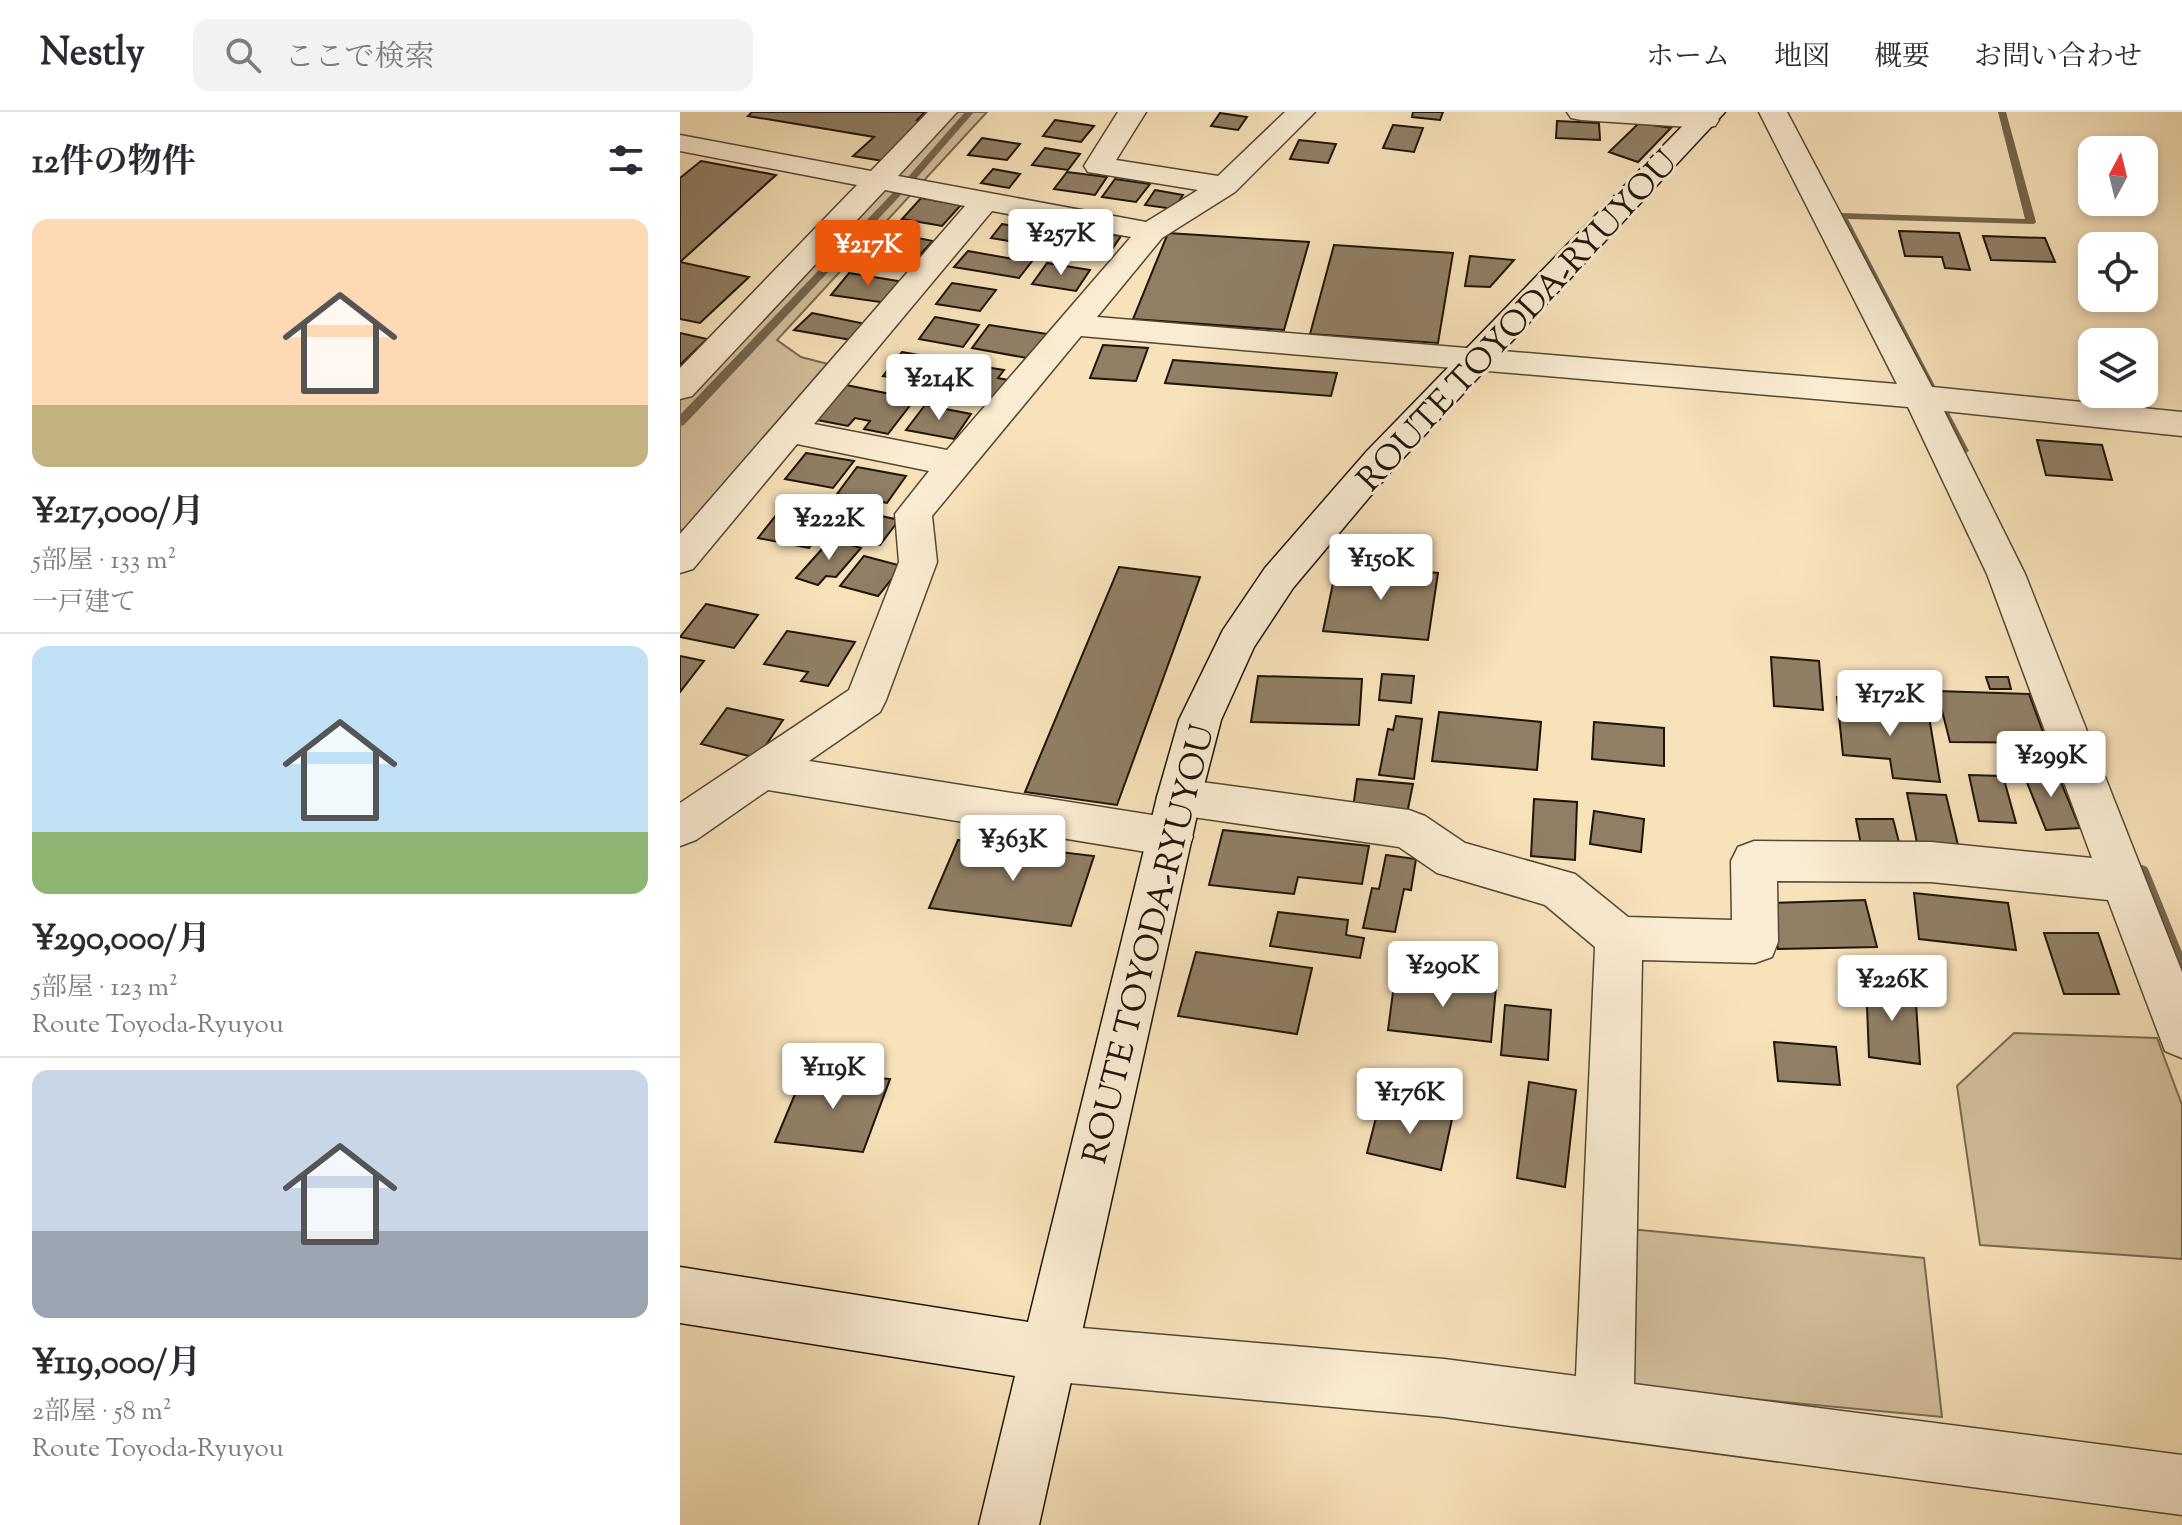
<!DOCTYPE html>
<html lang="ja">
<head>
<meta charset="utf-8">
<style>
	body { margin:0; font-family:"Sorts Mill Goudy","Noto Serif JP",serif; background:#f2f2f3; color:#2b2b33; height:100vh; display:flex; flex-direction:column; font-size:30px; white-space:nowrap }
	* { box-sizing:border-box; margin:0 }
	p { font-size:26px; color:#7c7c81 }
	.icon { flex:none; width:44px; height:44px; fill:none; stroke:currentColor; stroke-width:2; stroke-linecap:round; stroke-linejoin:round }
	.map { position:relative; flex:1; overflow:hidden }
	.panel { display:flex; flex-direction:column; background:#fff; width:680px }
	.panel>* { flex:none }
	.needle { width:52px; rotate:7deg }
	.tools { position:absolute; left:1398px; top:24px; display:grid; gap:16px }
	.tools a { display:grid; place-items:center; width:80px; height:80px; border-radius:16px; background:#fff; box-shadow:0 4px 12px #0003; font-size:40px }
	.price { position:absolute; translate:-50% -68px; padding:0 18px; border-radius:8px; background:#fff; color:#222; font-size:26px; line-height:52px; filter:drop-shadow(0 2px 4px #0008) }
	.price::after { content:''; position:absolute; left:50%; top:48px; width:24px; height:18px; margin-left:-12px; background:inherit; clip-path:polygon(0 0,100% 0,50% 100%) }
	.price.current { background:#ea580c; color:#fff }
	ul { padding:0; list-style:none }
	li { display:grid; align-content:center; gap:16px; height:424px; padding:0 32px }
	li+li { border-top:2px solid #e1e1e2 }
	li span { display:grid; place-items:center; height:248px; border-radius:16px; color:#555 }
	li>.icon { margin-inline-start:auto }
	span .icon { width:144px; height:144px; fill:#fffc; stroke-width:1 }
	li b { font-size:34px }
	h2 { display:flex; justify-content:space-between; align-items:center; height:96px; padding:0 32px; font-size:34px }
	header { display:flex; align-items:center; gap:48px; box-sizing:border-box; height:112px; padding:0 40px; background:#fff; border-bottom:2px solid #e1e1e2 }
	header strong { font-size:38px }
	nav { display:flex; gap:44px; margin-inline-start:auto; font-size:28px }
	.search { width:560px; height:72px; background:#f2f2f3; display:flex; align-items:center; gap:20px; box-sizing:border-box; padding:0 28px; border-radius:16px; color:#7c7c81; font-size:30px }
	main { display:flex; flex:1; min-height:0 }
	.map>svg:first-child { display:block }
</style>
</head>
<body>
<header>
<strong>Nestly</strong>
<div class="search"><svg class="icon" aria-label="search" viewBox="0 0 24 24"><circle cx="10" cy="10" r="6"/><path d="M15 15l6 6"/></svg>ここで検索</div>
<nav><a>ホーム</a><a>地図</a><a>概要</a><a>お問い合わせ</a></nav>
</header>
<main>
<section class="panel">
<h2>12件の物件<svg class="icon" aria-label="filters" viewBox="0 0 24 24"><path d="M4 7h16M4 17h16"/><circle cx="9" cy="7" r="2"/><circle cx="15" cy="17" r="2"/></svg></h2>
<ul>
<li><span style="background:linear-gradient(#ffd9b3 75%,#c2b280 0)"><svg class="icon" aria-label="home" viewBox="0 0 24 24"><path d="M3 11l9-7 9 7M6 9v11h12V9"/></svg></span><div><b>¥217,000/月</b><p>5部屋 · 133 m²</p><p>一戸建て</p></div></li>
<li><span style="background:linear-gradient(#bfe0f5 75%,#8fb573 0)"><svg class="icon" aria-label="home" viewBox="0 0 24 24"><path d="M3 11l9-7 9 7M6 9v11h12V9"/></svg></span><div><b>¥290,000/月</b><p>5部屋 · 123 m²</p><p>Route Toyoda-Ryuyou</p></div></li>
<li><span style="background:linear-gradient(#c9d6e8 65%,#9aa5b1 0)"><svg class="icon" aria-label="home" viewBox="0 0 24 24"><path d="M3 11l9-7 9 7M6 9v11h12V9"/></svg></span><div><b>¥119,000/月</b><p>2部屋 · 58 m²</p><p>Route Toyoda-Ryuyou</p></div></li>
</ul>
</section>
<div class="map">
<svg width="1502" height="1413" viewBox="0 0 1502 1413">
	<rect width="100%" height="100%" fill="#f8e2ba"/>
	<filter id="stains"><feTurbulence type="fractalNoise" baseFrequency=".0025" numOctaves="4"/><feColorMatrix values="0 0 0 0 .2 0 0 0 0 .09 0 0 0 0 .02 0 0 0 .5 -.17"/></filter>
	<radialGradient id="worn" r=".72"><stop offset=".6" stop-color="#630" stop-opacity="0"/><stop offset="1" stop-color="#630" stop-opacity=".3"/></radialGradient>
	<path fill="#d3bf9c" stroke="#796a52" stroke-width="2" d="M263 0H307L97 228 121 245 156 254 43 396 0 419V276Z
		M1334 921 1477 926 1502 993V1147L1300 1133 1277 974Z
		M930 1115 1244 1146 1262 1305 925 1273Z"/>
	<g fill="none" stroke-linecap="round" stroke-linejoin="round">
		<path fill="#75664f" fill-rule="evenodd" d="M285 0H294L234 69 4 313 0 314V303L228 65Z
			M1318 0H1326L1356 110 1354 112 1168 107 1289 339 1283 343 1277 339 1157 104 1162 101 1345 107Z
			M1462 753 1467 755 1469 759 1502 840V866L1497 864 1494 859 1455 759 1457 755Z"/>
	</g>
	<path fill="#907f65" stroke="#1f1409" stroke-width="2" d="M72 0H245L237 8 246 9 209 50 173 44 194 25 68 4Z
		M733 0H763L760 8 732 5Z
		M540 1 567 5 558 18 531 14Z
		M375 8 414 14 401 30 363 24Z
		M877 9 919 11 920 28 876 26Z
		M959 11 991 16 958 50 929 40Z
		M713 13 743 16 734 40 703 36Z
		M302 26 340 32 327 48 288 43Z
		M619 28 656 32 648 51 610 47Z
		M365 36 400 42 388 58 352 53Z
		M21 49 96 63 0 150V66Z
		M313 57 340 62 329 76 301 71Z
		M387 60 427 65 415 83 374 77Z
		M435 67 470 72 456 90 422 85Z
		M475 78 503 83 494 97 465 93Z
		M241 86 281 93 262 114 222 107Z
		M322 112 363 119 353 133 311 126Z
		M399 118 441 124 428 143 386 137Z
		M1219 119 1279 121 1290 158 1265 156 1262 145 1225 144Z
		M208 120 253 129 230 153 185 144Z
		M488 121 629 130 604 218 453 207Z
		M1303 124 1365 126 1375 150 1311 148Z
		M654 133 773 141 758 231 630 222Z
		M288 139 333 147 339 140 356 144 339 166 274 155Z
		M790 144 834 148 810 175 785 174Z
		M0 150 69 165 20 211 0 207Z
		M367 151 410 158 396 179 352 172Z
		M169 161 224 170 207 191 151 183Z
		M272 171 316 178 300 199 256 192Z
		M132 201 186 212 171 228 114 218Z
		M255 205 299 213 283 235 239 227Z
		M309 213 374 223 358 248 292 236Z
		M0 221 27 227 0 253Z
		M423 233 468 236 456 269 410 266Z
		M222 240 266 248 249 272 203 264Z
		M493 248 657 261 651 284 485 271Z
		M280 251 324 258 318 266 333 269 322 286 262 276Z
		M166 273 235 287 208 322 184 317 190 309 175 306 168 314 137 308Z
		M245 293 291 302 274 327 226 318Z
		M1357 328 1422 333 1432 368 1366 363Z
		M126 341 174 349 153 376 105 367Z
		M177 355 226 364 207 391 157 382Z
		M101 397 150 407 129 436 78 426Z
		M179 399 219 408 200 433 160 424Z
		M151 427 181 436 156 465 146 464 138 473 116 466Z
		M184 444 222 454 198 484 160 474Z
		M657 452 758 461 748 528 643 519Z
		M439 455 520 465 437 693 345 680Z
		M26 492 78 503 54 536 0 525Z
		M107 519 175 530 148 574 121 569 128 560 84 552Z
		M0 544 24 549 0 580Z
		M1091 545 1139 549 1143 598 1094 594Z
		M702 562 734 564 731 591 699 588Z
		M578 564 682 567 679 613 571 610Z
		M1306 565H1328L1331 577H1310Z
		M1257 579 1349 582 1367 631 1270 630Z
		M1157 585 1188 588 1189 595 1248 599 1260 670 1213 666 1210 647 1163 643Z
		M47 596 103 608 77 646 21 632Z
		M759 600 861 610 857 658 752 649Z
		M716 604 742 607 734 667 699 663 708 617 713 618Z
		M914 610 984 616V654L912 647Z
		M1375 656 1400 716 1366 718 1342 658Z
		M1289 663 1323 664 1336 711 1299 709Z
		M677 667 733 672 727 702 673 696Z
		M1227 681 1266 683 1278 733 1237 731Z
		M854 687 897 690 895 748 851 744Z
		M914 699 964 707 961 740 910 732Z
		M1176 707H1213L1221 738H1182Z
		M543 718 689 734 682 772 618 765 614 782 529 773Z
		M278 728 414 744 391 814 249 796Z
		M706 743 736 747 731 778 724 777 715 820 683 816 692 776 699 777Z
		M1234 781 1328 791 1336 838 1239 827Z
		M1185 788 1197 835 1098 837 1089 791Z
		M598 800 668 808 666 823 684 826 680 846 590 834Z
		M1364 821H1418L1439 882H1384Z
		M516 840 632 856 617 922 498 904Z
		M715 865 816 875 811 930 708 918Z
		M1186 869 1235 876 1240 952 1189 945Z
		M825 893 871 898 868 948 821 943Z
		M1094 930 1156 935 1160 973 1098 969Z
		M125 958 210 967 183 1040 95 1030Z
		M849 970 896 978 885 1075 837 1066Z
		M700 990 772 1007 761 1058 687 1041Z"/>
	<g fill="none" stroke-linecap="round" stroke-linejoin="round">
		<g stroke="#554835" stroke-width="3">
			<path id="street" d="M248 0H277L218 64 466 110 518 78 408 60 404 54 438 0H466L436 48 538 64 605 0H635L555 80 482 126 417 205 1217 272 1079 0H1107L1252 275 1502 300V324L1264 299 1345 462 1502 860V946L1485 939 1428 788 1251 770 1097 769 1098 830 1092 845 1075 851 962 848 954 1272 1502 1343V1403L764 1305 367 1269 347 1261 339 1241 347 1221 367 1213 764 1247 896 1264 915 835 865 793 757 761 719 735 499 703 484 698 477 685 484 672 499 667 729 698 745 704 785 731 895 762 948 805 1052 808 1051 749 1058 735 1074 729 1251 730 1412 746 1307 462 1228 295 401 224 252 404 257 450 206 588 200 600 129 649 491 706 507 711 513 725 507 739 491 744 88 678 16 728 0 734V691L169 578 219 450 215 402 249 359 117 332 13 457 0 461V422L285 94 205 78 12 284 0 287V256L177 73 0 39V23L191 59ZM312 99 451 125 267 338 134 312Z
				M887 0H1026L1035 2 1039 8 1035 14 1025 16 901 8 891 6Z"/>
		</g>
		<g stroke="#1f1409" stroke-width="3">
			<path id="secondary" d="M1016 0H1045L713 357 613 476 574 535 541 608 521 685 359 1413H299L335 1264 0 1211V1155L348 1210 477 685 499 608 543 518 585 456 687 339Z"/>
		</g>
		<use href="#street" fill="#faecd2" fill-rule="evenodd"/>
		<use href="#secondary" fill="#faecd2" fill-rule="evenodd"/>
	</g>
	<g text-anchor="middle" stroke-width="6" stroke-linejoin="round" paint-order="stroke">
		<g font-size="34" fill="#1f1409" stroke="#faecd2">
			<text transform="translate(836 208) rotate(-47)" y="12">ROUTE TOYODA-RYUYOU</text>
			<text transform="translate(467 832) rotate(-76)" y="12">ROUTE TOYODA-RYUYOU</text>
		</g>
	</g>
	<rect width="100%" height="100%" filter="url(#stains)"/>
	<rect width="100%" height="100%" fill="url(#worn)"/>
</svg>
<div class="tools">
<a><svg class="needle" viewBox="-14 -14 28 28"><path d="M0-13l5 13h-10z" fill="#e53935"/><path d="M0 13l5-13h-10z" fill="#7c7c81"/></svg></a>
<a><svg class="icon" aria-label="locate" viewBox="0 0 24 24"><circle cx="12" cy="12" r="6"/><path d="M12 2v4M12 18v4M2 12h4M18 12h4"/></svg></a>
<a><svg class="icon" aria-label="layers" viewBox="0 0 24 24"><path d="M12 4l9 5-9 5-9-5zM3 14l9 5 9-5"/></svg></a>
</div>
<b class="price" style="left:381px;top:165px">¥257K</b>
<b class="price current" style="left:188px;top:176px">¥217K</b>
<b class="price" style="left:259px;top:310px">¥214K</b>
<b class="price" style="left:149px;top:450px">¥222K</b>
<b class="price" style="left:701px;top:490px">¥150K</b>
<b class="price" style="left:1210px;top:626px">¥172K</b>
<b class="price" style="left:1371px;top:687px">¥299K</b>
<b class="price" style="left:333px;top:771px">¥363K</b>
<b class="price" style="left:763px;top:897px">¥290K</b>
<b class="price" style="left:1212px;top:911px">¥226K</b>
<b class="price" style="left:153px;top:999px">¥119K</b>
<b class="price" style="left:730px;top:1024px">¥176K</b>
</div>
</main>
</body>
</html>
